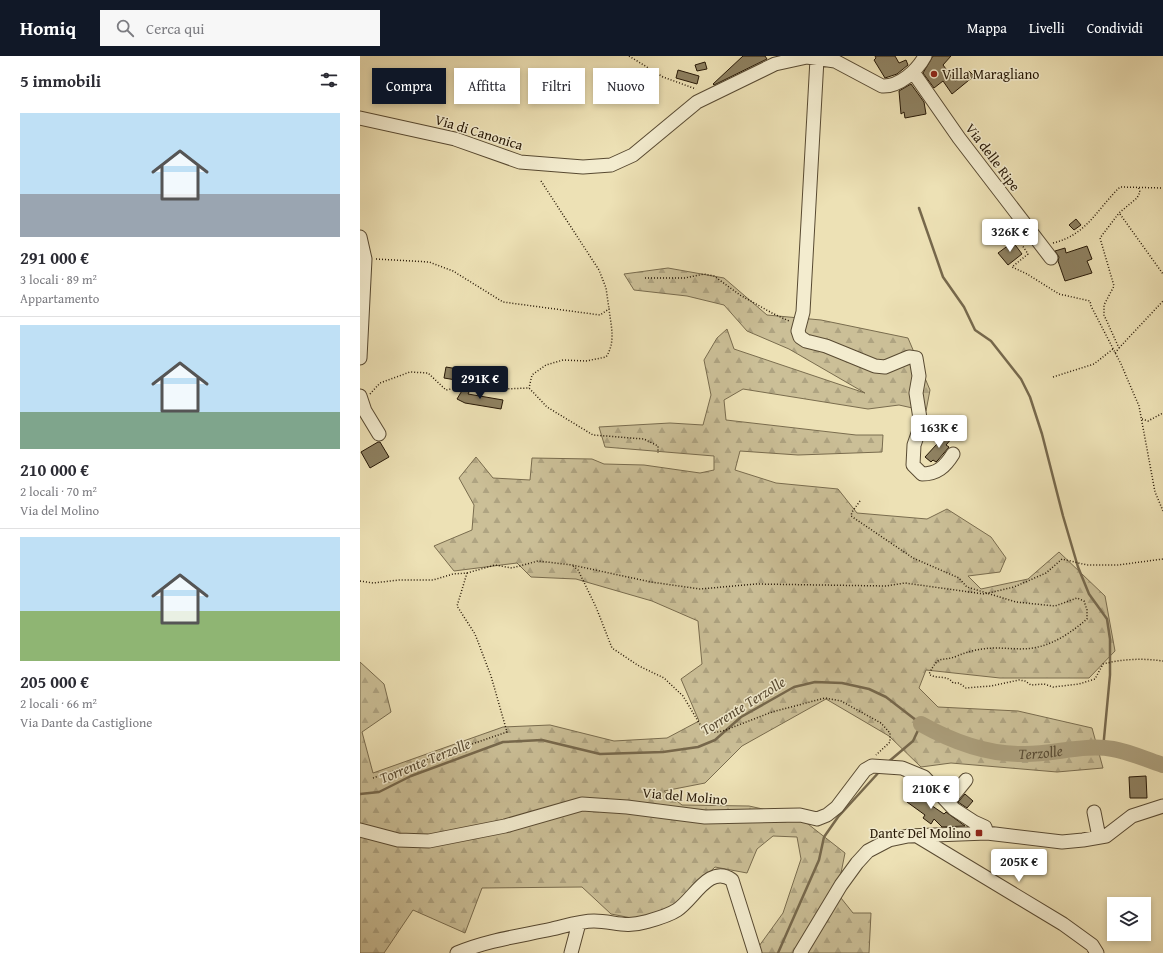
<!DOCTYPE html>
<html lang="it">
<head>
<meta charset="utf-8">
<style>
	body { margin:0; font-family:"Gentium Book Plus",serif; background:#f7f7f7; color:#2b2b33; height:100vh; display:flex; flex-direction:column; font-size:15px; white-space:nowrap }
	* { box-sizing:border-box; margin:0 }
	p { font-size:13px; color:#7c7c81 }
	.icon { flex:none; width:22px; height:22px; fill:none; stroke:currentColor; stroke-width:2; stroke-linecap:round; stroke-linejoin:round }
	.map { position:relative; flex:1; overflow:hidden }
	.side { display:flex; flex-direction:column; background:#fff; width:360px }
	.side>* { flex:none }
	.top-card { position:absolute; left:12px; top:12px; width:380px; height:36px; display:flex; gap:8px }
	.tools { position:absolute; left:747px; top:841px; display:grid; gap:8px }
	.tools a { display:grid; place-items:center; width:44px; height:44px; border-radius:0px; background:#fff; box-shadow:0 2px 6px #0003; font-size:20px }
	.price { position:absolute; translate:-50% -34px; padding:0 9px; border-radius:4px; background:#fff; color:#222; font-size:13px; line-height:26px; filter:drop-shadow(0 1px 2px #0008) }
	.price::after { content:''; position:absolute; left:50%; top:24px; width:12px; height:9px; margin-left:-6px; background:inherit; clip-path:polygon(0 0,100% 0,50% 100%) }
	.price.active { background:#111827; color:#fff }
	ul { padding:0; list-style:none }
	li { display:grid; align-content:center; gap:8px; height:212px; padding:0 20px }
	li+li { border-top:1px solid #e1e1e2 }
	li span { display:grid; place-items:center; height:124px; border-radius:0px; color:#555 }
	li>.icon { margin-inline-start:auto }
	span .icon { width:72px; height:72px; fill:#fffc; stroke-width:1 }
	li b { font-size:17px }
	h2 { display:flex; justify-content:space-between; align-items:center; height:48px; padding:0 20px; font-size:17px }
	.chip { padding:0 14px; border-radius:0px; background:#fff; box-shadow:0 2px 6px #0003; font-size:14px; line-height:36px }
	.chip.active { background:#111827; color:#fff }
	header { display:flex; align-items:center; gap:24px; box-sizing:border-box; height:56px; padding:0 20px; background:#111827; color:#fff }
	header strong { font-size:19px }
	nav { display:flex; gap:22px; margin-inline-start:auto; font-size:14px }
	.search { width:280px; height:36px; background:#f7f7f7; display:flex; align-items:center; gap:10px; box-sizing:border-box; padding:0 14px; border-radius:0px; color:#7c7c81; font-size:15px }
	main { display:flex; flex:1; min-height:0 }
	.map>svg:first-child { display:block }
</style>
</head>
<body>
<header>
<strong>Homiq</strong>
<div class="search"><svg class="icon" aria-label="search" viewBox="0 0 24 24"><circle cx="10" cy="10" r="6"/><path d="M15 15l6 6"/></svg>Cerca qui</div>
<nav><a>Mappa</a><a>Livelli</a><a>Condividi</a></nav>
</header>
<main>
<section class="side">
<h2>5 immobili<svg class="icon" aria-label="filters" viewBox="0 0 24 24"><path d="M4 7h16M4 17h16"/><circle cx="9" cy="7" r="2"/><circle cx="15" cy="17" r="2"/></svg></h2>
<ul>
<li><span style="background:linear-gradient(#bfe0f5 65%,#9aa5b1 0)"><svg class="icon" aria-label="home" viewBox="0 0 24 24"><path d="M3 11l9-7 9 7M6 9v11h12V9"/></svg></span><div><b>291 000 €</b><p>3 locali · 89 m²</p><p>Appartamento</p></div></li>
<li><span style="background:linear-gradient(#bfe0f5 70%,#7fa58c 0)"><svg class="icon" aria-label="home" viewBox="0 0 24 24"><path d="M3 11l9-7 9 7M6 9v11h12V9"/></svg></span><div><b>210 000 €</b><p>2 locali · 70 m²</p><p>Via del Molino</p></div></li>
<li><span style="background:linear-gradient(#bfe0f5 60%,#8fb573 0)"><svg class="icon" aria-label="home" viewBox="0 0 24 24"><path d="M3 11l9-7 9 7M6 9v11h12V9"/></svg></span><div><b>205 000 €</b><p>2 locali · 66 m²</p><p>Via Dante da Castiglione</p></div></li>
</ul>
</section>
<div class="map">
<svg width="803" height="897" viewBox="0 0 803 897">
	<defs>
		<pattern id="forest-firs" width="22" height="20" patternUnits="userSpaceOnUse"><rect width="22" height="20" fill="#cbbf97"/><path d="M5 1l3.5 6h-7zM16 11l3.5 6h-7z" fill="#aea381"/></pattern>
	</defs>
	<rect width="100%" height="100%" fill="#ede1b5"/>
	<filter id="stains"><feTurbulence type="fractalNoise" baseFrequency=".005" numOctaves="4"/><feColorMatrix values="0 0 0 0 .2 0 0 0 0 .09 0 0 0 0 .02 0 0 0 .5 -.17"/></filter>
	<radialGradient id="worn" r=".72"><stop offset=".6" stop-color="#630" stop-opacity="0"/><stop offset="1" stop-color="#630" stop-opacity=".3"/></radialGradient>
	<path fill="url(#forest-firs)" stroke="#796c4e" d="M308 212 364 222 407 259 461 264 548 282 570 334 566 355 539 349 508 353 383 333 364 344 366 364 496 379H523L522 396 438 399 380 395 375 414 416 427 478 433 497 457 567 463 587 453 631 481 646 502 640 516 608 520 621 533 668 523 699 496 745 540 755 595 729 622H640L566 614 559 632 578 651 658 655 732 672 743 712 697 716 591 707 561 711 529 680 466 643 382 690 345 727 304 735 322 749 389 750 439 761 485 797 477 837 493 857H511L509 897H394L423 857 441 803 437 781 413 780 397 793 387 817 355 811 313 851 277 863 251 858 222 831 122 832 105 877 53 854 24 897H0V606L24 628 31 656 2 676 13 717 143 671 190 669 254 685 307 682 339 665 321 623 342 608 338 565 292 545 216 523 171 521 157 507 94 515 74 490 112 474 114 449 99 422 116 401 133 422 170 424 172 402 232 403 244 408 284 409 340 417 354 414V400L245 391 239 371 310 367 343 369 351 339 344 304 357 282 367 273 374 293 505 337 429 293 387 275 364 249 327 240 274 234 264 218Z"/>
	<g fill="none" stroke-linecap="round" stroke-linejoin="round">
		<path stroke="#76684c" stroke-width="2.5" d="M559 152 583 221 604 251 615 274 631 285 661 323 670 341 682 378 703 460 718 511 729 538 747 563 750 583V619L743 693
			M0 738 19 736 51 720 143 686 182 684 240 698 303 696 338 691 355 684 381 661 434 631 455 626 482 627 509 633 526 641 561 668 553 685 527 707
			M418 897 459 804 464 781 478 761 520 715"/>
		<path stroke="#aa9d7a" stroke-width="16" id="s1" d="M561 668C593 686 628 699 665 698 695 698 724 688 753 693 770 696 787 704 803 709"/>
	</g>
	<path fill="#8e8161" stroke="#271806" d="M383 0H405L407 3 354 29 353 28Z
		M515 0H535L539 7 546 4 548 9 537 18 525 22 514 4 516 2Z
		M573 0H591L583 9 595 25 609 15 614 20 592 38 583 25 574 32 563 17Z
		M345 6 347 13 337 15 335 9Z
		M318 14 339 20 337 28 316 22Z
		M551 28 564 46 566 58 545 62 544 56 541 58 539 35Z
		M716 163 721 169 714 174 709 169Z
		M653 186 662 198 648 209 638 197Z
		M727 190 732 203 727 205 732 217 705 225 698 205 699 201 695 195 705 192 706 197Z
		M86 311 104 314 102 325 84 322Z
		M103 333 109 336 108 338 143 344 141 353 105 347 97 343Z
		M588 376 593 381 586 389 589 391 578 404 576 406 573 404 571 406 565 401Z
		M18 386H20L29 401 10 412 1 396Z
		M786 720 787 742H770L769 721Z
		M589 724 593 727 588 734 584 730Z
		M557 727 566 735 562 743 584 758 586 756 605 770 582 771 574 763 571 768 563 762 565 759 547 746Z
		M605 738 613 745 607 752 598 746Z"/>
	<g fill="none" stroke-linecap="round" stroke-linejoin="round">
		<g stroke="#584a32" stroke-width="15">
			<path id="minor" d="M457 3 443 256 438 275 440 281 446 285 466 290 515 310 525 311 549 301 556 302 559 320 556 337 561 369 554 389 553 409 562 418C577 418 585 411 593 398
				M553 16 599 82 691 202
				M0 62 95 83 160 106 223 111 251 109 273 99 337 46 415 8 447 1 475 5 522 30C539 31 557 15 565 0
				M0 181 5 203 0 302
				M0 340 5 355 19 378
				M588 746 606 724
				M734 756 739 781
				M0 774 38 784 69 785 145 770 222 748 267 751 345 761 440 759 457 763 467 759 477 751 505 714 512 710 542 712 564 721 594 753 614 766 625 771 627 777
				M557 780 703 868 732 889 737 897
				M97 897C128 884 160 880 192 873 205 870 221 865 234 865 253 865 265 872 285 866 296 863 308 860 317 854 334 843 349 808 372 824L395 897
				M211 897 219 867
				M440 897 481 829 497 807 508 795 529 784 548 780 627 777 702 786 723 784 746 780 772 760 803 750"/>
		</g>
		<path stroke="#271806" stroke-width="1.5" stroke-dasharray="1 2" stroke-linecap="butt" d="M269 0 303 21 336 33
			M181 125 239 214 246 232 249 253
			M760 158 803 218
			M662 183 660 186 668 198 652 211 667 218 699 238 730 245 731 250 761 308 779 350 795 436 803 455
			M693 187C727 179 737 153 760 131L803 132
			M16 203 69 206 93 215 143 246 240 259 249 253C251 270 256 286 246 301L226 305 203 304 186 309 172 319 169 332
			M285 222H325L344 218 354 220 380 239 412 257 429 265
			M759 292 803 245
			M755 297 759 292 744 259V249L754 230 740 182 759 157 777 142 780 136 778 130
			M693 321 734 308 753 293
			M10 338 20 327 50 316 68 317 86 334 115 328 144 333 169 332 187 351 233 379 284 383 298 390V397
			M782 363 788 365 803 357
			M500 445 492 456 491 460 553 502 599 522 607 531 656 546 685 549 695 550 717 542 724 545 727 554V563C712 576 693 589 673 592 660 594 648 592 636 592 622 592 609 595 597 600 579 607 580 597 569 618 577 624 587 618 593 627H599L606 632 631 630 659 624 665 625 671 629 684 628 693 631 719 628 735 623 743 608C762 603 783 602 803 605
			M213 510 218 514 236 551 252 592 279 610 304 622 323 640 341 670C348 677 354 677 363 675L412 656 465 642 481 645 521 667 530 677V686L516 699
			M107 517 135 509 152 512 178 505 212 509 291 526 340 533 396 528 526 530 545 527 624 538 654 531 686 517 702 503 727 509H758L803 503
			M0 525 13 527 39 524H73L93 518 107 517 97 550 115 578 131 620 147 676 13 722"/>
		<use href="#minor" stroke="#f3eccf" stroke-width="13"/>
	</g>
	<g fill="#8f2418" stroke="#f3eccf" stroke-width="1.5">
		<circle cx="574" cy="18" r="4"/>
		<rect x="615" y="773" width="8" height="8" rx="2"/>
	</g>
	<g text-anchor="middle" stroke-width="3" stroke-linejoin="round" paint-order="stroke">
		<g font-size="14" fill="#271806" stroke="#f3eccf" text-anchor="start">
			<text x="582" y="23">Villa Maragliano</text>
			<text x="611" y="782" text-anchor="end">Dante Del Molino</text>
		</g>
		<g font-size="14" fill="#271806" stroke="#f3eccf">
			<text transform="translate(119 76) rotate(17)" y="5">Via di Canonica</text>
			<text transform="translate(633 101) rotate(53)" y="5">Via delle Ripe</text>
			<text transform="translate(325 740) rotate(5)" y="5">Via del Molino</text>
		</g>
		<g font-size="15" font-style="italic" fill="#5b4d34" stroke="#f3eccf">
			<text transform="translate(383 650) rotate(-32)" y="5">Torrente Terzolle</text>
			<text dy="5" stroke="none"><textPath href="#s1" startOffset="125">Terzolle</textPath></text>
			<text transform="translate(65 705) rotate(-22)" y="5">Torrente Terzolle</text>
		</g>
	</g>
	<rect width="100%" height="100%" filter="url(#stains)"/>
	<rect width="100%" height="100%" fill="url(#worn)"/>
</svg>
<div class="tools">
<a><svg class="icon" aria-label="layers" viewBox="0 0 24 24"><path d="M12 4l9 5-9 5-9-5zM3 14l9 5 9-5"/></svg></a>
</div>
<b class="price" style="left:650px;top:197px">326K €</b>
<b class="price active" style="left:120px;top:344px">291K €</b>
<b class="price" style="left:579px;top:393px">163K €</b>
<b class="price" style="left:571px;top:754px">210K €</b>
<b class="price" style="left:659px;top:827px">205K €</b>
<div class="top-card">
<a class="chip active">Compra</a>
<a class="chip">Affitta</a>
<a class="chip">Filtri</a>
<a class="chip">Nuovo</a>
</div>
</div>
</main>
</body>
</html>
